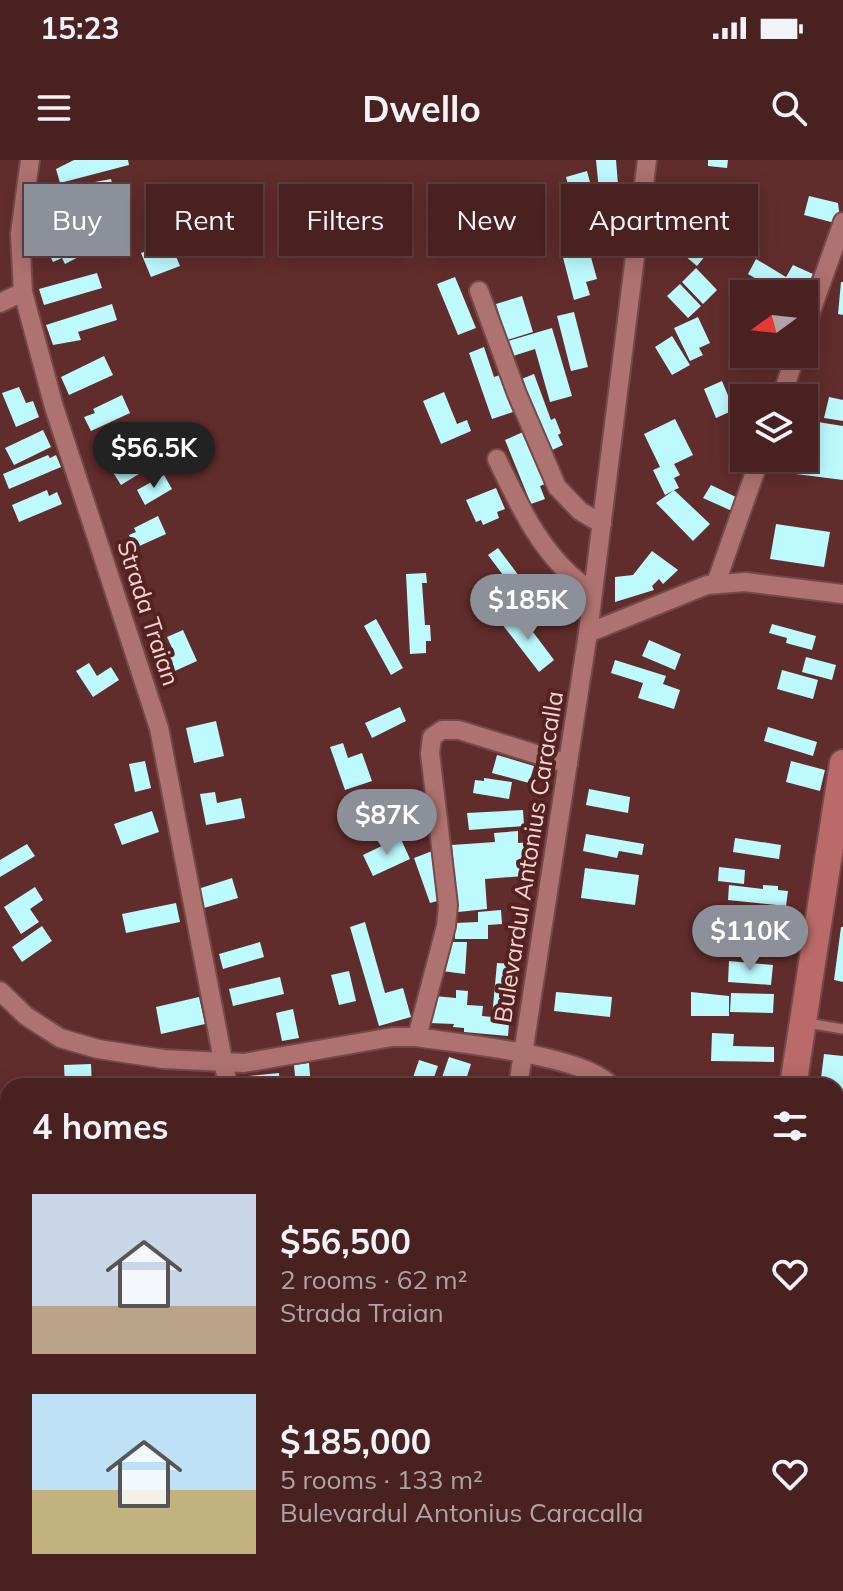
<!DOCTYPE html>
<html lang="en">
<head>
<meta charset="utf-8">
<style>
	body { margin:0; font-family:Mulish,sans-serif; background:#532e2e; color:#f1f3f6; height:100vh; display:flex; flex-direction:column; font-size:30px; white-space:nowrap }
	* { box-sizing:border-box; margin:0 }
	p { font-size:26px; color:#b1a3a5 }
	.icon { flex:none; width:44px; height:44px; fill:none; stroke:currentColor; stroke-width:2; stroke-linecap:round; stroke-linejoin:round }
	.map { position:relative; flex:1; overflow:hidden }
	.panel { position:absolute; left:0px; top:918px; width:844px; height:514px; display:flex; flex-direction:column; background:#492121; border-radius:24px 24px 0 0; box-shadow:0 4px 20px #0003,0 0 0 2px #613e3f }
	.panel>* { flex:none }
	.top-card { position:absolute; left:24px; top:24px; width:796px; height:72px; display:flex; gap:16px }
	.needle { width:52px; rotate:255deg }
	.tools { position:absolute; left:730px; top:120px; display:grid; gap:16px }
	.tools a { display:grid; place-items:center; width:88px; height:88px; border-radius:0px; background:#492121; box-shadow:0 4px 20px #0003,0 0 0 2px #613e3f; font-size:40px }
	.price { position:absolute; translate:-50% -68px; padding:0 18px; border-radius:28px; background:#8c9099; color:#fff; font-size:26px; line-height:52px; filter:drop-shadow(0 2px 4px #0008) }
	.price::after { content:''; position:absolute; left:50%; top:48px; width:24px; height:18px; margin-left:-12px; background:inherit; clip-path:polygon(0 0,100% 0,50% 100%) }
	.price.current { background:#222; color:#fff }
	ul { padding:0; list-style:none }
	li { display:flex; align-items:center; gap:24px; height:200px; padding:0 32px }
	li span { display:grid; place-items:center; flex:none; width:224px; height:160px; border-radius:0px; color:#555 }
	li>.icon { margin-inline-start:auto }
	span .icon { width:96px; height:96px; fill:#fffc; stroke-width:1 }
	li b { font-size:34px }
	h2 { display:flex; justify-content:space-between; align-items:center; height:96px; padding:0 32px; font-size:34px }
	.chip { padding:0 28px; border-radius:0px; background:#492121; box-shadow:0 4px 20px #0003,0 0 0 2px #613e3f; font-size:28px; line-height:72px }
	.chip.current { background:#8c9099; color:#fff }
	.status { display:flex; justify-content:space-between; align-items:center; height:56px; padding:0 40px; background:#492121; direction:ltr }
	.status svg { height:22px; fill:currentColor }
	header { display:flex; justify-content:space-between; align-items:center; height:104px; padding:0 32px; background:#492121; font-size:36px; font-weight:700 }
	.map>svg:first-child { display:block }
</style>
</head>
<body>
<div class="status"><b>15:23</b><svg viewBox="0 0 49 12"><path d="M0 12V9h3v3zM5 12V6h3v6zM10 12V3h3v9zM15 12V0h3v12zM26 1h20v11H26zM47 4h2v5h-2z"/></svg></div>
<header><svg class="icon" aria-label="menu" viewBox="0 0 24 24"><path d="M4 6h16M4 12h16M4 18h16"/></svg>Dwello<svg class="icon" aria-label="search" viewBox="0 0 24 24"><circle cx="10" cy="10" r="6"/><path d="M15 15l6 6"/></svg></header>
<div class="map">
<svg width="843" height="1431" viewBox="0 0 843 1431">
	<rect width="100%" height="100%" fill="#612c2c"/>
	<path fill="#bdfafe" d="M74 0H128L129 5 60 23 56 9Z
		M596 0H616L620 49 601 51Z
		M708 0H728L727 8 708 6Z
		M587 11 594 37 573 43 566 17Z
		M111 19 115 35 56 47 51 30Z
		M809 36 838 43 840 59 835 63 804 55Z
		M91 49 93 66 40 74 37 57Z
		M99 68 105 83 65 104 62 98 53 102 47 89Z
		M586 79 597 119 586 122 590 135 574 140 560 86Z
		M687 79 706 95 697 106 678 90Z
		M170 82 180 106 151 117 141 93Z
		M756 99 786 117 793 105 813 114 804 134H782L748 114Z
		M696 108 717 130 703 144 682 122Z
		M97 113 102 128 44 145 39 129Z
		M455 117 476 168 458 175 437 124Z
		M841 122H843V155L838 154Z
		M680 124 701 146 688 158 667 136Z
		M522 136 533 172 507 180 496 144Z
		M112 144 117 160 78 172 81 180 53 185 46 165Z
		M574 152 588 207 571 211 557 156Z
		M698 157 710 183 699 188 703 195 690 201 674 168Z
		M552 168 572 236 550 242 535 189 510 197 505 182Z
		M672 176 690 205 672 215 655 187Z
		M484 187 494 217 500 215 513 252 492 259 469 193Z
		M104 196 113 215 69 235 61 217Z
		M534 214 551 260 555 258 561 273 558 275 563 285 548 292 519 220Z
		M722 221 734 250 716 258 704 229Z
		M19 227 26 243 33 241 39 257 16 267 2 233Z
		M444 232 457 264 467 260 471 271 441 284 423 241Z
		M122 235 130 253 91 271 84 257 95 253 93 249Z
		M829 237 843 240V261L824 258Z
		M675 259 693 295 674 304 680 315 674 318 679 328 674 330 710 364 693 381 656 343 674 330 665 335 653 310 660 307 644 274Z
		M805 260 843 266V320L796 314 799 298H804Z
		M43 270 51 287 14 305 5 288Z
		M523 272 545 324 540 326 545 339 531 344 505 280Z
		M145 283 157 303 121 325 109 306Z
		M48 295 50 298 56 295 61 307 9 329 3 314Z
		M164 315 172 329 145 345 137 330Z
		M711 325 738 338 732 351 703 338Z
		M496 328 505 349 497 352 499 358 483 365 481 360 476 362 466 340Z
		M47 330 49 336 57 332 62 344 19 362 12 345Z
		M158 356 166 374 135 388 129 375 136 372 134 368Z
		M776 364 830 372 824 407 770 399Z
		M498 388 519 416 509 423 488 395Z
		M652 391 678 410 663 424 659 419 652 426 654 430 615 442V417L633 415Z
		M426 413 427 423H422L425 465H430L431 481H426V493L410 494 406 414Z
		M518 452 554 500 539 512 502 464Z
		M376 459 403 508 391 515 364 466Z
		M772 464 816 476 812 490 786 483 787 478 769 473Z
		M183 470 197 501 166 515 159 499 174 492 167 477Z
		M649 480 681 494 675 510 642 496Z
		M806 497 836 505 832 520 802 512Z
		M615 500 666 516 663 524 680 530 674 549 638 538 643 523 611 513Z
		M89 503 97 516 111 507 119 520 93 537 76 511Z
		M782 510 818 520 813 539 777 529Z
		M400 547 406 561 372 578 365 563Z
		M216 561 224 596 194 603 186 568Z
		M768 567 817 582 813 596 764 581Z
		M343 583 348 598 362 593 372 621 345 630 330 587Z
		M497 595 534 606 529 623 492 613Z
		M145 601 151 628 135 632 129 604Z
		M791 601 825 610 820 631 786 622Z
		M484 618 512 622 509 639 473 633 475 620 484 621Z
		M589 629 630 637 628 653 586 645Z
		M382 630 391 658 377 663 368 635Z
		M215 632 217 643 241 638 245 658 206 665 200 634Z
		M523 650 524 666 469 670 467 653Z
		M152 651 159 672 122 685 114 664Z
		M518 671V683L533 682 536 715 485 719 487 749 458 752 452 685 495 682 494 673Z
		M586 674 644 684 642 695 619 691 617 698 583 691Z
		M400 677 410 699 373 716 363 695Z
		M735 678 781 685 779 699 733 692Z
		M27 684 35 696 0 717V700Z
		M435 690 441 740 430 743 414 698Z
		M719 707 745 710 744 724 718 721Z
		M585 708 639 715 635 745 581 738Z
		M232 718 238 738 204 748 198 729Z
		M729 725 763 729V725L778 726V730L788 731 786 746 728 740Z
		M35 727 43 740 30 749 39 762 21 774 4 747Z
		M176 743 180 762 126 773 122 754Z
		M501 750 502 764 488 765V779H455V763L478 762V752Z
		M365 762 385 833 403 828 411 857 379 866 350 767Z
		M42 766 52 781 22 802 12 787Z
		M841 767H843V822L834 820Z
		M715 771 762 779 760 796 712 789Z
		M260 782 264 797 223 809 219 794Z
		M452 782H467L465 814 442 811Z
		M729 801 773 805 771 825 728 822Z
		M497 803 514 804 508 876 464 872V868L453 867 454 864 429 863 434 836 456 838V830L468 831 467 845 483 846 482 856 492 857Z
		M349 811 356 841 339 845 331 815Z
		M280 817 284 834 233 846 229 829Z
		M556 832 612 837 610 857 554 851Z
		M691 832 729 836V856H691Z
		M731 833 774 834 773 853 730 852Z
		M199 837 205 864 161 874 156 847Z
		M293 849 299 878 282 881 276 853Z
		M712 873 734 874 733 886 774 887V902L711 901Z
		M824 894 843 896V995H836V926H820Z
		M449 897 471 904 464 926H439Z
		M419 900 438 906 431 926H410Z
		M309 903 311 926H296L294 905Z
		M91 904 92 926H65L64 905Z
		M279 913 280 926H240L239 917Z
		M836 997 843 998V1031L836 1030Z
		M843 1056V1085H836V1057Z
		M843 1150V1180L836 1181V1152Z
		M843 1252V1291L836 1293V1253Z
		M8 1285V1334L0 1336V1319L5 1318 0 1287Z
		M8 1351V1385L0 1387V1353Z
		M839 1419 842 1431H821L819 1424H836Z
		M54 1424H84V1425L55 1431Z
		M174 1424H207V1429L175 1431Z
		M358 1424H392L393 1431H359Z
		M478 1424H527V1431H479Z
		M697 1424H712L713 1431H698Z
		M811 1424 813 1431H779L778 1425Z"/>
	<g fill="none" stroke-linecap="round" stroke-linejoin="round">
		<g stroke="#754949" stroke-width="13">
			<path id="service" d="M807 863 843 869"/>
		</g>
		<g stroke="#754949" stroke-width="22">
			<path id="minor" d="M30 0 20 74 23 132 54 247 159 568 228 926
				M479 131 517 234 557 327 580 351 602 364
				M0 143 23 132
				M804 171 843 62
				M781 238 796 194
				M497 299C520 348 545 402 593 432
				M716 423 760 298
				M588 473 707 425 745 422 843 434
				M0 831 26 856 60 878 98 889 163 899 244 903 392 877H417C460 884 586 895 611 926
				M417 877 446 766 448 745 430 593 432 577 442 570H459L568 604
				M518 926 588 473 647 0
				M0 1418 6 1431
				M274 1424 275 1431
				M446 1431 447 1424"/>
		</g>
		<g stroke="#754949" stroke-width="30">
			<path id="secondary" d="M793 926 843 603
				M667 1431V1424"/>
		</g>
		<use href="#service" stroke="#ae7270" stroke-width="9"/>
		<use href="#minor" stroke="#ae7270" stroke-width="18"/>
		<use href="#secondary" stroke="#b96a69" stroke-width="26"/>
	</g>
	<g text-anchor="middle" stroke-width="8" stroke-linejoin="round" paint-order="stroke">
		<g font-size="24" fill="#f7d5d3" stroke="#522">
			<text transform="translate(148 453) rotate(72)" y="8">Strada Traian</text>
			<text transform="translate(529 697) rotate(-81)" y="8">Bulevardul Antonius Caracalla</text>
		</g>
	</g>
</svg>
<div class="tools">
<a><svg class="needle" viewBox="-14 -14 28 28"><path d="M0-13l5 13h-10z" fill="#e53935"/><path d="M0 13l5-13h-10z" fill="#b1a3a5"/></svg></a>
<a><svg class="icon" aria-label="layers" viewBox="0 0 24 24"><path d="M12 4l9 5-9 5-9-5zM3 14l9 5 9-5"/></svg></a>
</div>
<b class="price current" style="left:154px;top:330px">$56.5K</b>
<b class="price" style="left:528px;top:482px">$185K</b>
<b class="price" style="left:387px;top:697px">$87K</b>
<b class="price" style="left:750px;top:813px">$110K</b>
<div class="top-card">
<a class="chip current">Buy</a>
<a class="chip">Rent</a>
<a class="chip">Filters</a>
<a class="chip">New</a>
<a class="chip">Apartment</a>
</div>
<section class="panel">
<h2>4 homes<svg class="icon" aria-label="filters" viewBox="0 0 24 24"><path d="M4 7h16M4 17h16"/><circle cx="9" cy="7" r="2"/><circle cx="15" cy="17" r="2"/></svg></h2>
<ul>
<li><span style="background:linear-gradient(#c9d6e8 70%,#b9a48a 0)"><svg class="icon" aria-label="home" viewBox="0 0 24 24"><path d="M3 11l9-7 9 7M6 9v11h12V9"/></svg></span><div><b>$56,500</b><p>2 rooms · 62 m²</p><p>Strada Traian</p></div><svg class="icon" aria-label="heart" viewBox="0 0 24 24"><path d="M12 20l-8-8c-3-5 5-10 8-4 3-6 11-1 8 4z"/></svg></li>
<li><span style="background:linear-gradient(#bfe0f5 60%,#c2b280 0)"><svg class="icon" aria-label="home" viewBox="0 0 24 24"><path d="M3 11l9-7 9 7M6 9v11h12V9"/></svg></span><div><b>$185,000</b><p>5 rooms · 133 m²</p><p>Bulevardul Antonius Caracalla</p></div><svg class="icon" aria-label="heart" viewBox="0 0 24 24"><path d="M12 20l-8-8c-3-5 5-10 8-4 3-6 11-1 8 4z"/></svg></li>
</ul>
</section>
</div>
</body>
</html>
